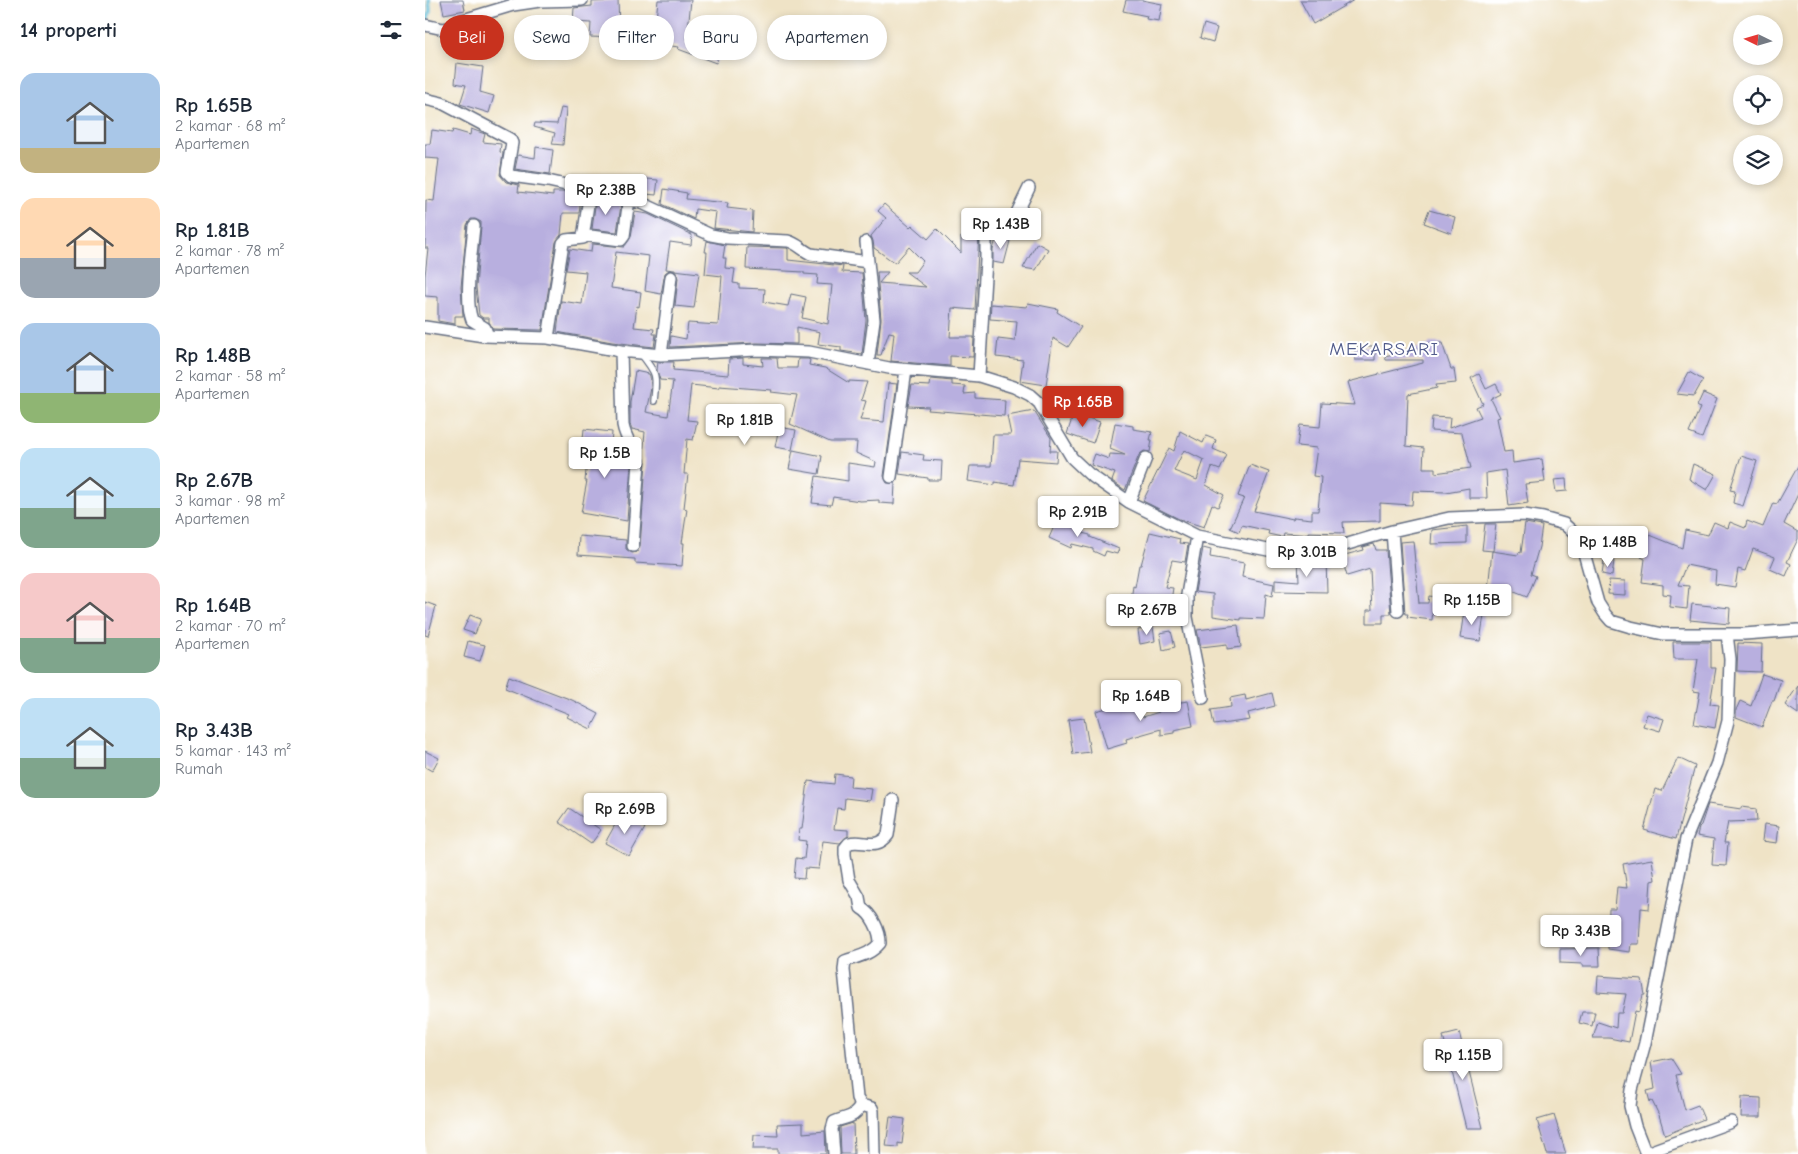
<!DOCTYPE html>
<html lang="id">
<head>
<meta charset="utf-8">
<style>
	body { margin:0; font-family:"Comic Neue",sans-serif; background:#f2f2f3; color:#1f2937; height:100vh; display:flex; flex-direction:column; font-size:19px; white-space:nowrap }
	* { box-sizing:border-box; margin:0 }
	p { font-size:16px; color:#747a83 }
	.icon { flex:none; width:28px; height:28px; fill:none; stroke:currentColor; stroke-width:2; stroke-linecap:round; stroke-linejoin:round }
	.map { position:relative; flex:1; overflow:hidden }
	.panel { display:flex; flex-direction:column; background:#fff; width:425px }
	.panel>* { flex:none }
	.top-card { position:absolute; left:15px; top:15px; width:475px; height:45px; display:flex; gap:10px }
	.needle { width:32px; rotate:275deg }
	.fabs { position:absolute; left:1308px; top:15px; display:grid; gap:10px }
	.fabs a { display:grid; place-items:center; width:50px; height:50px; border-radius:50%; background:#fff; box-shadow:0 2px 8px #0003; font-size:25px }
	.price { position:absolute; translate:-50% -42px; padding:0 11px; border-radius:5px; background:#fff; color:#222; font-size:16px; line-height:32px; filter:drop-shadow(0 1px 2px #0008) }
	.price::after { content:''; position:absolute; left:50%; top:30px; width:15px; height:11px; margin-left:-8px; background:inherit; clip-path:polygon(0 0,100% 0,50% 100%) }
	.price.on { background:#c8321e; color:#fff }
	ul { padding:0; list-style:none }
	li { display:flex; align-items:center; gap:15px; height:125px; padding:0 20px }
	li span { display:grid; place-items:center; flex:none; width:140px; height:100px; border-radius:15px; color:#555 }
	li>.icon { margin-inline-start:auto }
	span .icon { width:60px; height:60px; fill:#fffc; stroke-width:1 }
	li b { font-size:21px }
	h2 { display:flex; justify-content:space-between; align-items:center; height:60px; padding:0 20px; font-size:21px }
	.pill { padding:0 18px; border-radius:22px; background:#fff; box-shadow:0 2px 8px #0003; font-size:18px; line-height:45px }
	.pill.on { background:#c8321e; color:#fff }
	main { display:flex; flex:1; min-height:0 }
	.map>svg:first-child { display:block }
</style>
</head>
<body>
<main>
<section class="panel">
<h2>14 properti<svg class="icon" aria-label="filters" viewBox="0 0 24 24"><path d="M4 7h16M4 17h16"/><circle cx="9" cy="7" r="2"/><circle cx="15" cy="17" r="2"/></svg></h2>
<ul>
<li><span style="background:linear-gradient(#a9c7e8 75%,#c2b280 0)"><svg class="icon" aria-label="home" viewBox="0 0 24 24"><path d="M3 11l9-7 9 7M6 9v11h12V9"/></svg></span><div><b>Rp 1.65B</b><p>2 kamar · 68 m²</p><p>Apartemen</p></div></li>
<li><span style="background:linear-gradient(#ffd9b3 60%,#9aa5b1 0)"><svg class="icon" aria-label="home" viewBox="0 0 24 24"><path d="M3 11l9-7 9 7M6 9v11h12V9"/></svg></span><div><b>Rp 1.81B</b><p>2 kamar · 78 m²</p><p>Apartemen</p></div></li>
<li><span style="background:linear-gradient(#a9c7e8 70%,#8fb573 0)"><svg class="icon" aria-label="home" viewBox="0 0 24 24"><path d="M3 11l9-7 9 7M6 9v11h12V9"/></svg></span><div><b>Rp 1.48B</b><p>2 kamar · 58 m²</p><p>Apartemen</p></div></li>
<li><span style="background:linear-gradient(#bfe0f5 60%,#7fa58c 0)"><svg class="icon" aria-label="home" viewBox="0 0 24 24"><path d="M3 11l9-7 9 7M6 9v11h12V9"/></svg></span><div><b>Rp 2.67B</b><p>3 kamar · 98 m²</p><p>Apartemen</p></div></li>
<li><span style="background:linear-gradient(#f6c9c9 65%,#7fa58c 0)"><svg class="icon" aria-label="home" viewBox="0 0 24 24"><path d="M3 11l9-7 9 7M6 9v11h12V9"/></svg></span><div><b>Rp 1.64B</b><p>2 kamar · 70 m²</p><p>Apartemen</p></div></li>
<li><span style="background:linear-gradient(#bfe0f5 60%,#7fa58c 0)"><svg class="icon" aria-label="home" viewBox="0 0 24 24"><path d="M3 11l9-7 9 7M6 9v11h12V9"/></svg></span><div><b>Rp 3.43B</b><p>5 kamar · 143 m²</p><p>Rumah</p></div></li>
</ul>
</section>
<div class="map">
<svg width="1373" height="1154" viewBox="0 0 1373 1154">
	<rect width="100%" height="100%" fill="#fff"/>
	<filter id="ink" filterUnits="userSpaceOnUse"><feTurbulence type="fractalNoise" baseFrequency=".02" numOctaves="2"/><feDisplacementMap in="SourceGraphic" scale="10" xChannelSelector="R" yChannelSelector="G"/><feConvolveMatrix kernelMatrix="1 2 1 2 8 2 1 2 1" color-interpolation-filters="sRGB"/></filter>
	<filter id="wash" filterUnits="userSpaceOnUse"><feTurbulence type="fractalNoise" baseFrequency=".0096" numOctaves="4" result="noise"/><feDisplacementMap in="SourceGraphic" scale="20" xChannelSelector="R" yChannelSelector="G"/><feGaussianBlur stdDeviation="1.12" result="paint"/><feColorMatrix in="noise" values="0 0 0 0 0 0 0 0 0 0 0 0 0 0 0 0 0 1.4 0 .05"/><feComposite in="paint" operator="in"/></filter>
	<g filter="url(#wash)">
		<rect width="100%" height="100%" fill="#efe3c6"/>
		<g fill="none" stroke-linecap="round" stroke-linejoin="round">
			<path stroke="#56b8d4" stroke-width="4" d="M1 25 5 11 4 0"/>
		</g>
		<g id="blocks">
			<path fill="#b8afdf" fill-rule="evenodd" d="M16 0H38L40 10 19 14Z
				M193 0 194 27 230 29 233 0H266L262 39 295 50 291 63 253 49 254 47 231 44V46L191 44V38L165 37 166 23 148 22 149 8 167 6V2Z
				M701 0H717L737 4 734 21 721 19 722 16 698 11Z
				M875 0H929L888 24Z
				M779 24 792 28 788 42 775 38Z
				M32 63 58 67 55 92 69 96 64 113 35 104 41 85 30 83Z
				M136 108 141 109 138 145 127 144 130 133 109 127 110 123 132 124Z
				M46 129 60 134 58 142 76 144 75 152 78 153 75 175 81 182 94 185 93 192 128 196V192H138L156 197 154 213H138L136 235 131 242 117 330 68 329 64 322V318H58L54 315 51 287 56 226V222L50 219H46L42 225 36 287 38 316H30V324L13 321V297L0 296V276L3 248H0L1 200 9 201 14 159 0 158V144H5L7 130 27 133 28 130 45 135Z
				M111 147 128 150 125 174 90 169 93 155 110 158Z
				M212 178 233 180 231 195 211 193Z
				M239 189 262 193 261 199 303 203 302 208 328 211 327 232 289 228 291 212 270 209 269 219 237 204Z
				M171 199 196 205 192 232 167 229Z
				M459 204 485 227 487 225 503 239 512 229 536 253V237H540V231H554L550 310 527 308 525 337H549L548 357 525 356V366L466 361 469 333 464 332 456 355H452L456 319 452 272H463L454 283 501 287 481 272H490L498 261 484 247 470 263 449 248 448 241 446 236 461 218 453 211Z
				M1004 210 1030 217 1026 233 999 223Z
				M210 212 223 214 267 235 266 245 245 242 241 269 274 273 269 308 250 306 253 278 250 271 244 270 240 273 236 294 220 291 224 256 191 252 186 288 216 292 214 307 212 306 209 327 229 329 228 334H231L229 347 187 342 132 332 136 301 157 304 161 272 141 270 145 249 166 252 167 244 199 247 206 237Z
				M572 235 585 241 579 264 568 262V250Z
				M282 241 300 245 298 258H301L300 268 310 269 308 283 314 284V288L340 289 339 302 363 306 366 294 381 297 377 318 403 324 407 285 392 284 393 275 379 274V272L321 269 322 247 362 248 363 249V260L418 266 417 272 437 273 441 320 437 354 416 351V347L393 344 395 332 372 327V344L332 343 245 347 246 336 261 339 263 323 293 325 297 276 280 274 282 252H280Z
				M612 243 623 249 611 270 598 268Z
				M603 303 633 309 632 312 656 327 643 347 628 338 621 385 595 381 598 360 571 357 573 339 590 341 592 321 565 319 566 304 602 307Z
				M1004 343H1017L1026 369H1029L1031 383 1011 385 1012 388 983 394 981 446 999 448 998 468H1010V473L1046 468 1037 433 1006 431 1007 417 1025 418 1024 428 1056 417 1051 407 1058 404 1046 378 1054 374 1061 389 1071 384 1076 394 1066 399 1075 417 1072 418 1079 452 1087 451 1088 463 1117 459 1120 482 1100 484 1103 503 1084 506 1080 470 1061 473 1062 498H1044V488L1021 492 988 491 987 505 955 503V521L918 522 919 533 883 532V535L858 533 857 537 843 534 844 531 817 525 814 532 805 528 819 498 813 496 825 465 844 472 829 511 868 519 869 517 887 519V511H893L896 477 888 476 892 448 872 446 875 425 895 427 897 403 930 405 923 382 998 363V360H961L960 356 1004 345Z
				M930 346H950V360H930Z
				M318 358V364L338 366 337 358H352L353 368H372L373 359H383L385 360 384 365 400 368 424 383V381L442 382 436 400 441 401 435 420 459 422 463 383 472 384 459 476 462 483H470L469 504 454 503V500L435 501 408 497 406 505 387 503 391 476 423 481V463L450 467 451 462 431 453 432 442H405L365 424 372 395 346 392 347 390 294 386V388L266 385 262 420 272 421 268 440 262 439 259 474H263L259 508 262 509 257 543H259L257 566 210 563V559L153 555 154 536 201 540V549L207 553 212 552 215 547 221 462 218 453 220 432 207 429 205 424V402L210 371 224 374 225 376 226 388 221 412 243 416 248 381 235 380 232 370 233 362H249L248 370 303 375 304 359Z
				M1264 372 1278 380 1269 396 1252 394Z
				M506 379 527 381V385L540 386 539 394 550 393V398L580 400 579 416 503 410 504 407 483 406 487 385 505 386Z
				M1278 393 1292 399 1277 438 1264 433 1275 408 1272 406Z
				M609 411 626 438 625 451H632L631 462 593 459 589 485 570 482V485L543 481 545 466H566L568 435H586L582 416Z
				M649 413 675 422 668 443 642 434Z
				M690 423 708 426V429L727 432 725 440H727L725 452 719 451 714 455 700 490 687 481 690 473 666 465 670 454 684 459 685 454 700 455 685 449Z
				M354 427 371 430 367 450 350 447Z
				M159 429 187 432 185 461 206 463 202 521 156 513 162 481H160L163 450 157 449Z
				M755 431 778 443 781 436 791 440 788 449 802 455 795 470 787 467 781 485 799 495 793 507 787 504 779 527 754 519 718 501 744 448 749 451ZM759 450 779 460 772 480 749 471Z
				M368 450 397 456 394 474 364 469Z
				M477 452 499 455 498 460 517 461 516 480H503V478L474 474Z
				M1316 456 1332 461 1318 506 1308 503 1310 491 1305 490Z
				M1268 464 1291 474 1282 490 1264 479Z
				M1373 466V494L1359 524 1373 532V539L1362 562 1366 564 1361 576 1345 569 1350 557 1328 549 1320 571 1313 569 1310 587 1290 584 1291 571 1261 565 1253 585 1264 586 1262 609 1245 607 1246 595 1238 594V585L1217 582 1220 559 1216 557 1225 535 1257 548 1260 530 1283 535 1289 522 1303 528 1305 522 1320 528 1322 521 1338 527 1348 503 1352 504Z
				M1141 479 1142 491 1131 492 1129 480Z
				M633 517 655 527 653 532 665 535V537L694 549 692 554 681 551 679 556 668 551V549L647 544 646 548 624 538Z
				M1100 523 1117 526 1114 547 1106 574 1111 576 1102 597 1077 587 1076 591 1063 589 1067 551 1093 555 1094 552 1096 553Z
				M1060 524H1071L1068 551 1057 550Z
				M1042 526V543L1006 544 1007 530Z
				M725 532 755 539 754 543 763 544 760 562 747 560 740 587 748 588 745 607 735 605V604L706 600 708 586 710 587 714 565H716Z
				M988 541 994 603H1003L1004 596 1031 600 1030 611 1008 608 1007 620 982 617 983 614H980L975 542Z
				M949 544 951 550H961L966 614H958V623H942V610H947L945 569 922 576 916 556 939 550 938 547Z
				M778 548 786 550 785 557 819 563 817 577 849 584 847 596 841 594 839 619 816 618V620L788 616V594L770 592Z
				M873 559H901L902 592 850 591V579L874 581Z
				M1179 560 1189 561 1187 576 1177 574Z
				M1184 580 1200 581V595L1183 594Z
				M750 599 754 600V611H749Z
				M0 602 11 606 3 636 0 635Z
				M1267 604 1305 608 1304 624 1265 620Z
				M1039 612 1059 615 1055 641 1035 638Z
				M45 615 56 619 50 634 38 630Z
				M813 625 816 647 802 649V644L776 647 772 630Z
				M728 627 730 641 715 644 713 630Z
				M746 631 750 647 738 650 735 633Z
				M43 641 60 645 55 661 39 657Z
				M1248 642H1286V668H1291L1285 704 1294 705 1290 728 1269 724 1275 692 1268 691 1273 659H1249Z
				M1313 643 1337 644 1336 672 1312 671Z
				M1337 674 1356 680 1349 701H1347L1337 727 1311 717V710L1315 701 1326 706Z
				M84 676 147 700 174 714 166 729 142 717 144 714 80 688Z
				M1373 686V714L1360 705Z
				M847 693 850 706 823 713 825 720 789 725 786 710 806 707 805 698 820 695 821 700Z
				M712 700 718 717 734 712V709L749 708V703L763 701 768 726 749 730V733L736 735V729L701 739 702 743 682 749 671 711Z
				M1222 714 1239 719 1235 731 1218 726Z
				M659 718 665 752 648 754 643 720Z
				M0 751 14 758 7 771 0 767Z
				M1253 758 1270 766 1251 839 1219 830 1230 789 1237 791Z
				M410 774 426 776 425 787 447 789 445 801 420 798 419 809 412 808 409 829 423 830V836L415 843 398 841 394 869 380 868 379 879 369 878 371 858 379 859 381 841 373 840 374 829H377L383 781 409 784Z
				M1283 804 1316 809V807L1331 809 1332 821 1303 822 1299 843H1303L1301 866 1287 865 1289 839 1272 836 1274 827 1276 825Z
				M144 808 176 830 166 844 134 822Z
				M196 814 220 828 204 856 180 843Z
				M1339 824 1354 826 1352 843 1337 841Z
				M1227 859 1230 880 1226 881 1224 909 1216 908 1214 944H1206L1205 952 1183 949 1184 909H1190L1192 887 1202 888 1198 864Z
				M1174 948 1175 966H1158V964L1135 963V949Z
				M1173 976 1217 979 1220 995H1218L1214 1012 1210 1011 1204 1042 1184 1038H1168L1173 1022 1191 1028 1192 1013H1197L1201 994 1172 992Z
				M1157 1012H1170L1167 1026 1154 1023Z
				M1034 1032 1058 1128H1041L1018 1036Z
				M1246 1058 1256 1074 1251 1075 1260 1110 1273 1105 1279 1119 1240 1135 1234 1115 1227 1101 1225 1102 1222 1091 1230 1089 1226 1062Z
				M1317 1097 1336 1098V1117H1316Z
				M1129 1115 1141 1154H1122L1112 1120Z
				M465 1117 480 1119 477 1144 473 1143V1147L461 1146Z
				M378 1123V1133L400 1131 401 1154H353V1149H328L329 1135 353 1136 352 1124Z
				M428 1123 429 1154H416L415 1127Z"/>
		</g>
	</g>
	<g filter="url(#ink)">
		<use href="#blocks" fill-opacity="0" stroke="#656e82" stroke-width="1"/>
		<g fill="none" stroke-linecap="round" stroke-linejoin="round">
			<g stroke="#656e82" stroke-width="8">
				<path id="service" d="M216 354C232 374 232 375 229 401"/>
			</g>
			<g stroke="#656e82" stroke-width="14">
				<path id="minor" d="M0 25 18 29 27 27 38 20 88 5 115 1 157 0
					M0 99 17 103 85 139 87 143 82 172 86 176 123 181 204 199 219 204 286 235 302 238 363 241C372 243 377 250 386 254L443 262
					M49 226C47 249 39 299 47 320L60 328 63 336
					M158 235 196 240 199 236 204 199
					M441 242 449 320 443 364
					M0 327 59 336 123 338 196 351 236 355 332 350 384 352 464 368 554 376 589 387 605 395 614 403 647 458 664 474 704 502 772 536 843 550 899 551 967 531 1024 518 1099 515 1118 518 1139 524 1150 534 1157 546 1173 603 1180 614 1186 621 1206 627 1238 634H1319L1373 630
					M123 338 138 243 141 240 158 238 165 191
					M196 351 198 425C200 438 209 449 214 462L208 546
					M236 355 246 277
					M554 376 561 260V222L563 220 588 221 604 188
					M466 477 481 370
					M704 502 721 458
					M967 531 973 611
					M772 536 762 595V617L778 698
					M1221 1153 1306 1122
					M409 1154 407 1129 409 1122C421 1116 428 1120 436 1105
					M449 1154 448 1111 447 1108 436 1105 432 1098 419 970 420 961C434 956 445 955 455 943 455 931 447 914 436 908L434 897 424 880 420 855V848L424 843C439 839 451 851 463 835L468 800
					M1221 1154 1210 1126 1205 1106 1207 1090 1220 1043 1261 839 1292 763 1303 721 1305 659 1302 634"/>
			</g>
			<use href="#service" stroke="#fff" stroke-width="5.5"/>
			<use href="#minor" stroke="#fff" stroke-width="11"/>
		</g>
	</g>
	<g text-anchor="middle" stroke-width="4" stroke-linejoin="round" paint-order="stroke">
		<g font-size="19" letter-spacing="1" fill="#525c8b" stroke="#fff">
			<text x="959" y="355">MEKARSARI</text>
		</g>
	</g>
</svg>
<div class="fabs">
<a><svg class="needle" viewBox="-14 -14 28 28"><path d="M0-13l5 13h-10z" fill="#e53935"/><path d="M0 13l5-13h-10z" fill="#747a83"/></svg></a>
<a><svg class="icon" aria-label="locate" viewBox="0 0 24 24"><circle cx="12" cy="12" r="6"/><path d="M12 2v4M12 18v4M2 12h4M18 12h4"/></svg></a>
<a><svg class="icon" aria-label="layers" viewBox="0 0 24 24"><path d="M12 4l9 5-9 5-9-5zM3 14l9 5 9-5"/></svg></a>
</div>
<b class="price" style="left:181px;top:216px">Rp 2.38B</b>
<b class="price" style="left:576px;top:250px">Rp 1.43B</b>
<b class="price on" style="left:658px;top:428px">Rp 1.65B</b>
<b class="price" style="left:320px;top:446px">Rp 1.81B</b>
<b class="price" style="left:180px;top:479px">Rp 1.5B</b>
<b class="price" style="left:653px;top:538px">Rp 2.91B</b>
<b class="price" style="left:1183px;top:568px">Rp 1.48B</b>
<b class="price" style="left:882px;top:578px">Rp 3.01B</b>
<b class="price" style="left:1047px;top:626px">Rp 1.15B</b>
<b class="price" style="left:722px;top:636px">Rp 2.67B</b>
<b class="price" style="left:716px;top:722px">Rp 1.64B</b>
<b class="price" style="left:200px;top:835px">Rp 2.69B</b>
<b class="price" style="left:1156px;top:957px">Rp 3.43B</b>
<b class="price" style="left:1038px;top:1081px">Rp 1.15B</b>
<div class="top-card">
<a class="pill on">Beli</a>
<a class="pill">Sewa</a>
<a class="pill">Filter</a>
<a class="pill">Baru</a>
<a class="pill">Apartemen</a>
</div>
</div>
</main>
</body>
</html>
